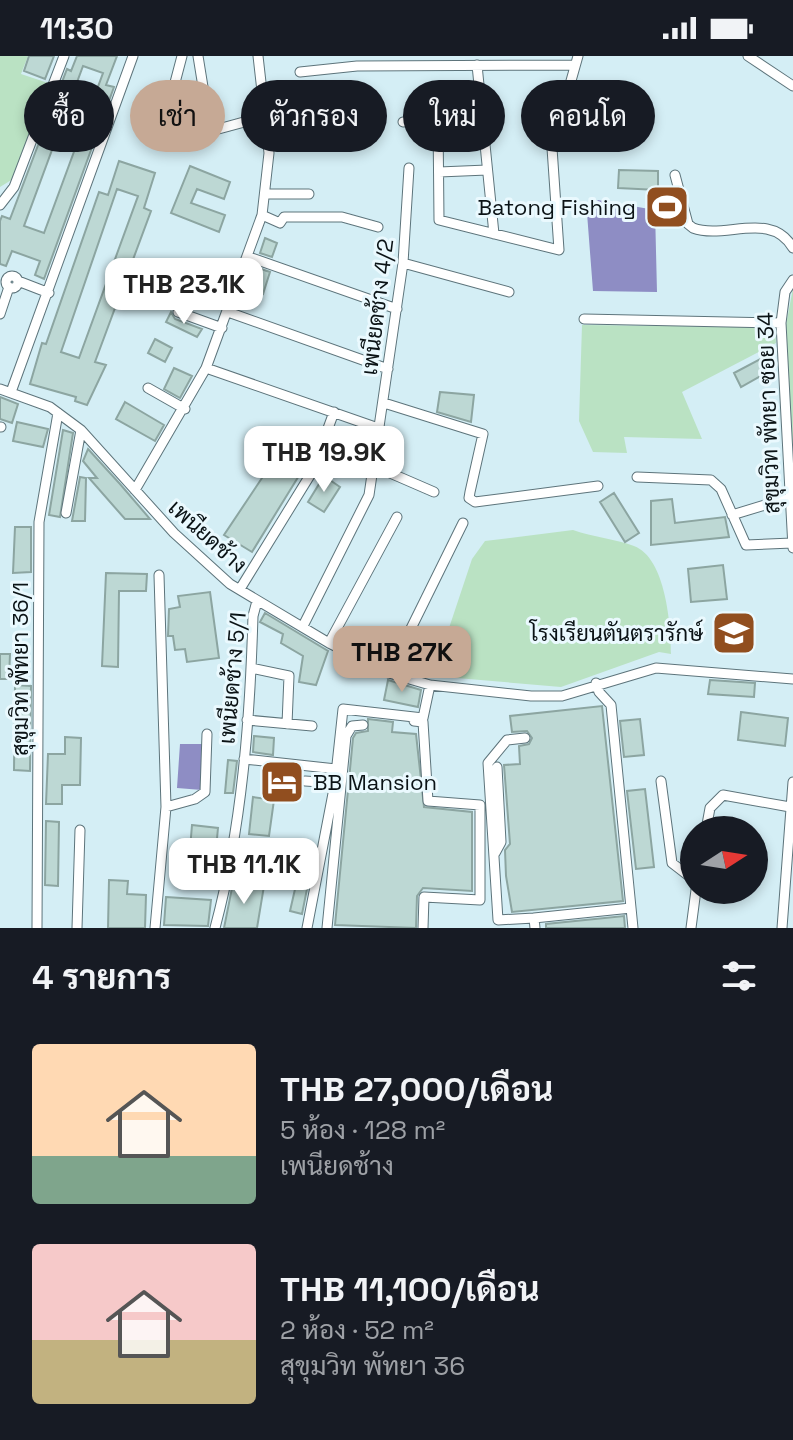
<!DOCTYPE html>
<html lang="th">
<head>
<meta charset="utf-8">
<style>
	body { margin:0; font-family:"Space Grotesk",Sarabun,sans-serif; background:#20242c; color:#f1f3f6; height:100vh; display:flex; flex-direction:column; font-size:30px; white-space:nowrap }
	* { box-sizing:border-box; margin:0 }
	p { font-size:26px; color:#9ea1a6 }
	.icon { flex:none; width:44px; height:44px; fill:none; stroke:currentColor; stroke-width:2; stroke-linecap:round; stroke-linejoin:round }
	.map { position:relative; height:872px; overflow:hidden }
	.drawer { display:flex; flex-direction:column; background:#171b24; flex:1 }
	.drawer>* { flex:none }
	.hud { position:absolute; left:24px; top:24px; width:746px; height:72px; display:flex; gap:16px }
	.needle { width:52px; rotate:78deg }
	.tools { position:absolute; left:680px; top:760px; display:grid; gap:16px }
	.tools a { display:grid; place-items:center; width:88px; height:88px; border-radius:50%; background:#171b24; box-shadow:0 4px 12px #0003; font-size:40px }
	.price { position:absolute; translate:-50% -68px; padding:0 18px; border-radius:16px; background:#fff; color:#222; font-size:26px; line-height:52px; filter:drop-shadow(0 2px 4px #0008) }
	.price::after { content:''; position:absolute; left:50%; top:48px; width:24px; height:18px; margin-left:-12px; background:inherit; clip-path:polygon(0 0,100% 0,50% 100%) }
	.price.active { background:#c6a995; color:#111 }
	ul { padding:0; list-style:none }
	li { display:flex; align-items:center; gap:24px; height:200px; padding:0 32px }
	li span { display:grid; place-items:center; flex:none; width:224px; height:160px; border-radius:8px; color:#555 }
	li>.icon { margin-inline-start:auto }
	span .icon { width:96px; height:96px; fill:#fffc; stroke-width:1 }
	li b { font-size:34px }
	h2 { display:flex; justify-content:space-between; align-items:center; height:96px; padding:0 32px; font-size:34px }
	.pill { padding:0 28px; border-radius:36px; background:#171b24; box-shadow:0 4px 12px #0003; font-size:28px; line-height:72px }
	.pill.active { background:#c6a995; color:#111 }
	.status { display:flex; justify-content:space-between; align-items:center; height:56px; padding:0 40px; background:#171b24; direction:ltr }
	.status svg { height:22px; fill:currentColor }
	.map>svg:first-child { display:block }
</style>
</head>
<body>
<div class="status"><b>11:30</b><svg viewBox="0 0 49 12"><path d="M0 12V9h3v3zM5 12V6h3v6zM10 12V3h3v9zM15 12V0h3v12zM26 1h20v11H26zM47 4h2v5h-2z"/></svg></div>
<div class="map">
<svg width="793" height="872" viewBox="0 0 793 872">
	<rect width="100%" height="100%" fill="#d4eef5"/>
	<path fill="#bae2c3" d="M0 0H28L21 18 48 27 13 123 0 131Z
		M793 232V403L786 269Z
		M582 269 775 271 776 287 682 336 702 383 624 381 627 397 593 396 579 365Z
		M573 474C593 481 615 483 634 490 666 502 671 570 671 598L659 596 561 631 433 620 472 503 485 485Z"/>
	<path fill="#8e8dc4" d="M598 144 655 154 657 236 593 235 587 157Z
		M180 688H205L202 734 177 732Z"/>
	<path fill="#bdd8d4" stroke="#8ca5a1" stroke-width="2" fill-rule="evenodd" d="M29 0H54L45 23 24 15Z
		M77 0H117L106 29 114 31 44 223 35 219 40 205 12 195 6 210 0 208V165L2 160 10 163 67 13 71 15ZM83 10 103 17 44 177 24 170Z
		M119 105 155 117 144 152 151 155 95 306 106 309 87 349 75 345 76 341 30 328 42 287 46 288 99 136 108 139ZM117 133 138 140 79 302 61 296Z
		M190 110 230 126 224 143 197 133 191 147 225 159 219 176 171 157Z
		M619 114 658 115V134L618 132Z
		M265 182 277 187 272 201 260 197Z
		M255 211 270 216 263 238 248 234Z
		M171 256 175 263 202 273 197 281 166 266Z
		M155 283 172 292 165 306 148 297Z
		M766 300 773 313 741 331 734 317Z
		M174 312 192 320 180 342 164 333Z
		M440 336 474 339 471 366 437 356Z
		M0 341 18 348 12 367 0 363Z
		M125 346 164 369 155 385 116 363Z
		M17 366 48 373 43 391 13 385Z
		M63 374 73 377 60 461 49 459Z
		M284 389 308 405 252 496 224 479Z
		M88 393 120 428 150 463H125L89 422H97L83 405Z
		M324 420 340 431 324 456 308 446Z
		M80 421 86 422 85 465H72Z
		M614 437 639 477 625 486 600 446Z
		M672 443 675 467 725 461 729 481 651 489V445Z
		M15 471H31V516L13 517Z
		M723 509 727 543 691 546 688 513Z
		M106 517 147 518 146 535H119L118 611 102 610Z
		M210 536 219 602 187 606 185 593 175 594 173 580H168L169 553 180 551 178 540Z
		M265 557 328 595 316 629 299 626 303 600 281 587 283 578 260 566Z
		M0 598H10L9 623H0Z
		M388 624 421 634 418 651 384 644Z
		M710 624 755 627 754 641 708 638Z
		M15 629 31 630 30 715 14 714Z
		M602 650 623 845 512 856 506 820 505 794 510 788 504 709 520 708 519 690 529 688 532 682 527 675 512 676 510 660Z
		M741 656 788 662 785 690 738 684Z
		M368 663 393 666 392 676 416 678 424 751 472 756V835L423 832 417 840 416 872 335 869 353 682 356 677 368 675Z
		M640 663 644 699 624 701 620 665Z
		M254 680 274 682 273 699 253 696Z
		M65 681 81 682 80 729H62V748H46L48 698H65Z
		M228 704 237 705 233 737H225Z
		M277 714 291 716 289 745 272 742Z
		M645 733 654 811 636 813 627 735Z
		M253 741 274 744 269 780 249 778Z
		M46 765 59 766 58 830 45 829Z
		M192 769 218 772 216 793 225 794 221 813H217V808L189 805Z
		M298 820 309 823 302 858 290 855Z
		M109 824 128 825 127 838 146 839 145 872H108Z
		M233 827 264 830 257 872H224Z
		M166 841 211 844 208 870 164 869Z
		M624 860 625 872H546V868Z"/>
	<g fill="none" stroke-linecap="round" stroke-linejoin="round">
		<g stroke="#5d747b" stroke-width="11">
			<path id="minor" d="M198 0 210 74
				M748 0 793 30
				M477 9 494 178
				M300 16 357 10 575 9
				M264 47 360 39
				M138 66 189 81 266 60
				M403 66 438 64 439 164 559 194 552 92 578 0
				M163 72 182 0
				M439 116 487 114
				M675 119 688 168 693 172C725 184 771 154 793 192
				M266 138H309
				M0 149 14 131 64 0
				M262 159 280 167 284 161H342L378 171
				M249 201 397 253
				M403 207 509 236
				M6 226a6 6 0 1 1 12 0a6 6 0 1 1-12 0Z
				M793 224 785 236 781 267 793 492
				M18 225 49 237
				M178 256 222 272
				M228 256 388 313
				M0 258 9 231
				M584 263 781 267
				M206 312 378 372
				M148 332 185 353
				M0 333 50 351 81 374 174 477 230 528 329 587 389 617 430 629 531 640H562L656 612 793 623
				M11 336 133 0
				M384 347 483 378 470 436 469 442 475 446 598 430
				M0 371H1
				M374 410 434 436
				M637 421 711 424 721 433 746 489 792 487
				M135 434 206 312 262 159 269 97 258 0
				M66 457 81 374
				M732 459 788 442
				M240 533 312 416 334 356
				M303 570 369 439 403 207 409 112
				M329 587 397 461
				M251 612 289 620 287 668
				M389 617 463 467
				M596 627 599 636 611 649 633 872
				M247 664 312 670
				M414 665 423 666 428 745 480 749V844L424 841 423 872
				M525 682 507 684 488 707 498 864 534 862 535 872
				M244 703 336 713
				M305 725 335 727
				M661 725 672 807 694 824
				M166 751 195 743 205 736 207 678
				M706 774 710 752 723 739 790 751
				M495 797 501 786 497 711
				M534 862 631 852
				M37 872 39 466 58 357
				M77 872 80 774
				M155 872 166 751 159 519
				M215 872C242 771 250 664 253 560L257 545
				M307 872 335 727 343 653 423 662 430 629
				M327 872 346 680 352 670 363 669
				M691 872 696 834
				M782 872 793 726"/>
		</g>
		<use href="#minor" stroke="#fff" stroke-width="9"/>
	</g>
	<defs>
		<g id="stadium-square" transform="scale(2.3)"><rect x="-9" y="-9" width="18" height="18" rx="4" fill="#914e1f" stroke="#eaf9fe"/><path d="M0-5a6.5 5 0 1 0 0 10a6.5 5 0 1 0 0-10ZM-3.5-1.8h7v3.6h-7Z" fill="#fff"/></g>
		<g id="school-square" transform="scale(2.3)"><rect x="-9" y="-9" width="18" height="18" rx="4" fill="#914e1f" stroke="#eaf9fe"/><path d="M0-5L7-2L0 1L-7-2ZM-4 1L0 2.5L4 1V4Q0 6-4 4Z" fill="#fff"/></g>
		<g id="hotel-square" transform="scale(2.3)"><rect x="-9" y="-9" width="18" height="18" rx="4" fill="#914e1f" stroke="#eaf9fe"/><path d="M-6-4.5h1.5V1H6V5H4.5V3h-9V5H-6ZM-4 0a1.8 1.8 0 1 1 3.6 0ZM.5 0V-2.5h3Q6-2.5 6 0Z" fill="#fff"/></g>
	</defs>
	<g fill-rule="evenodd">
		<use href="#stadium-square" x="667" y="151"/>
		<use href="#school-square" x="734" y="577"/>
		<use href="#hotel-square" x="282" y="726"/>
	</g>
	<g text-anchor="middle" stroke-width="6" stroke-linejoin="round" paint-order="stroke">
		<g font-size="22" fill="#0b1316" stroke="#eaf9fe" text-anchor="end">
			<text x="636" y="159">Batong Fishing</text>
			<text x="703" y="585">โรงเรียนตันตรารักษ์</text>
			<text x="313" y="734" text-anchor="start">BB Mansion</text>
		</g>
		<g font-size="22" fill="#0b1316" stroke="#eaf9fe">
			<text transform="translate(377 251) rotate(-83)" y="8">เพนียดช้าง 4/2</text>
			<text transform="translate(768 357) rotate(-92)" y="8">สุขุมวิท พัทยา ซอย 34</text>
			<text transform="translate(208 480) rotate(42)" y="8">เพนียดช้าง</text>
			<text transform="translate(20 613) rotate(-90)" y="8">สุขุมวิท พัทยา 36/1</text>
			<text transform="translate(232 622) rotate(-85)" y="8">เพนียดช้าง 5/1</text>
		</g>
	</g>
</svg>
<div class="tools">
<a><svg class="needle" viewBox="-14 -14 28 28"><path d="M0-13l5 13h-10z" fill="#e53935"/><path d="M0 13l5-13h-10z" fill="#9ea1a6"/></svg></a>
</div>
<b class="price" style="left:184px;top:270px">THB 23.1K</b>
<b class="price" style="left:324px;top:438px">THB 19.9K</b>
<b class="price active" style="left:402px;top:638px">THB 27K</b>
<b class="price" style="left:244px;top:850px">THB 11.1K</b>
<div class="hud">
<a class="pill">ซื้อ</a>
<a class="pill active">เช่า</a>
<a class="pill">ตัวกรอง</a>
<a class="pill">ใหม่</a>
<a class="pill">คอนโด</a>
</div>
</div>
<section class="drawer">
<h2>4 รายการ<svg class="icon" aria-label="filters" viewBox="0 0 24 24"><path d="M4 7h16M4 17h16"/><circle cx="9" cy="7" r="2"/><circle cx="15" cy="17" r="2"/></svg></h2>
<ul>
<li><span style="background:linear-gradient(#ffd9b3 70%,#7fa58c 0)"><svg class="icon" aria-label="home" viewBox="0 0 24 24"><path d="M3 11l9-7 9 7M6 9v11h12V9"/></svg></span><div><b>THB 27,000/เดือน</b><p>5 ห้อง · 128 m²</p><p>เพนียดช้าง</p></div></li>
<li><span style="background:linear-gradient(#f6c9c9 60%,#c2b280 0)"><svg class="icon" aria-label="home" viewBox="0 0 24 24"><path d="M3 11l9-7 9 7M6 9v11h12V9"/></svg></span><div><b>THB 11,100/เดือน</b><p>2 ห้อง · 52 m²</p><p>สุขุมวิท พัทยา 36</p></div></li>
</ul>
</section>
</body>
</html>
